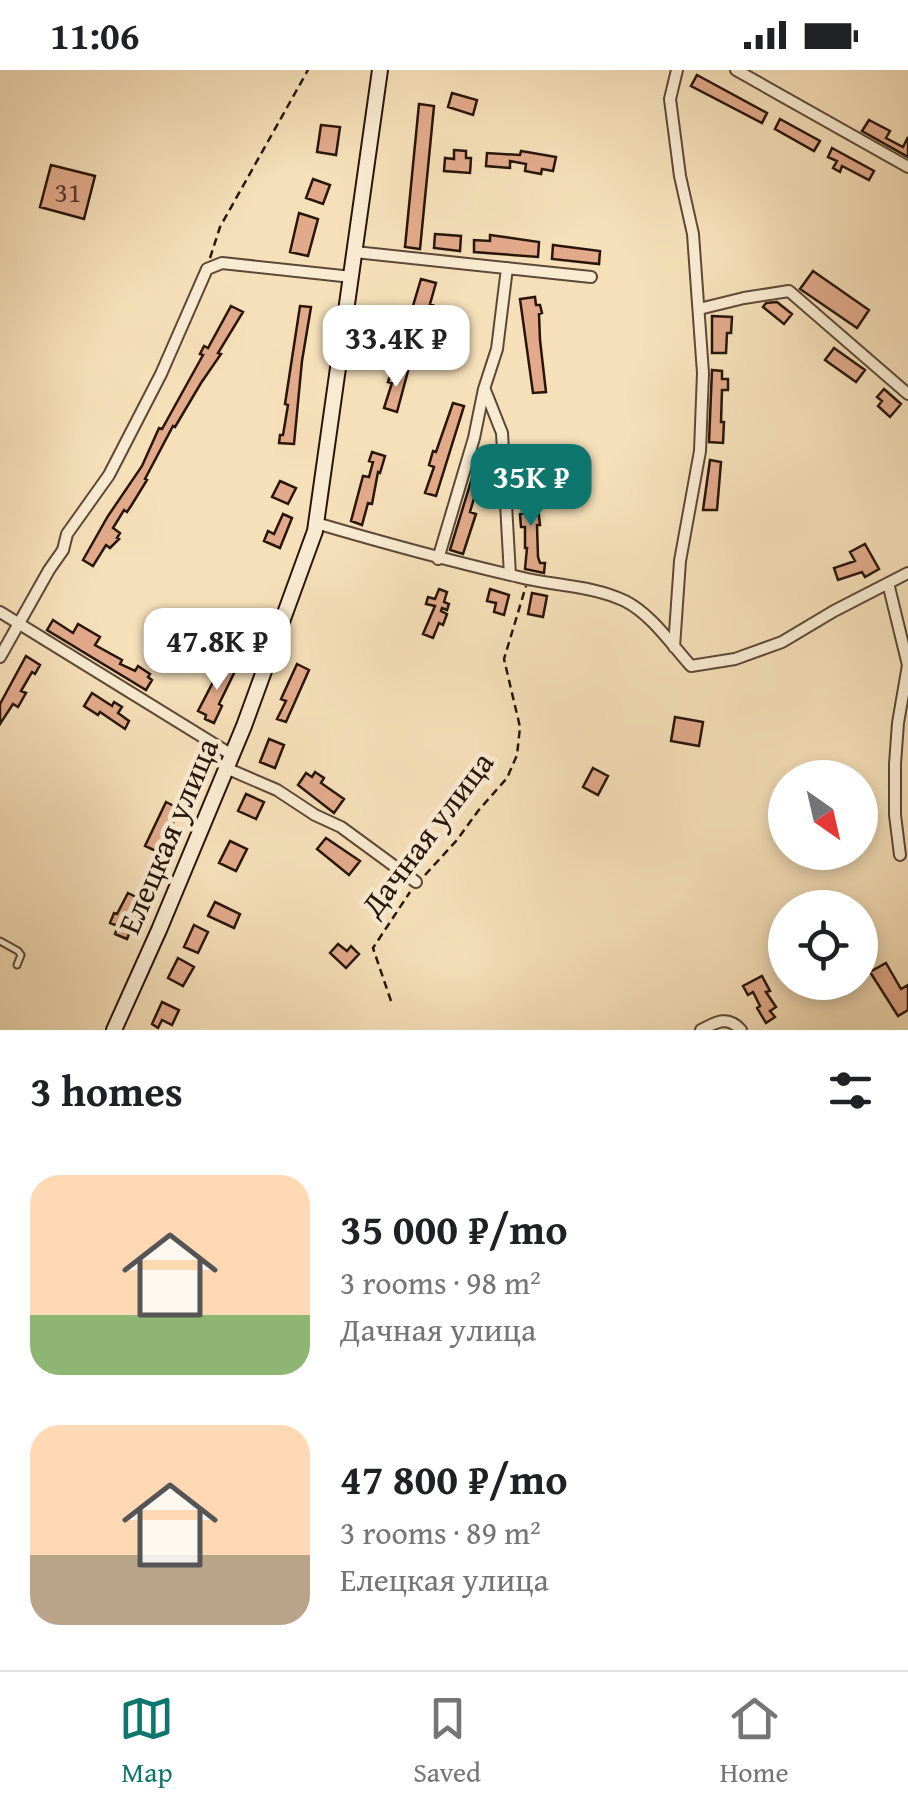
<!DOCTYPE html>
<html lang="en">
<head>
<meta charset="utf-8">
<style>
	body { margin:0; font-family:"Gentium Book Plus",serif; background:#f2f2f2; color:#202124; height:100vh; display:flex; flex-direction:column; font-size:38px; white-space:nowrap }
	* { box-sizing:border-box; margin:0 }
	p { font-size:32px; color:#757577 }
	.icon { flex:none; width:55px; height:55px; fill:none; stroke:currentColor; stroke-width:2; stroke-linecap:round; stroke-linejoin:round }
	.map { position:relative; height:960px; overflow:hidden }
	.panel { display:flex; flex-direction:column; background:#fff; flex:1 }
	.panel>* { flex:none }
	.needle { width:65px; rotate:146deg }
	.tools { position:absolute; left:768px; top:690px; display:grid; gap:20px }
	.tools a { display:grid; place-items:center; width:110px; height:110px; border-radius:50%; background:#fff; box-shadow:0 5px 15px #0003; font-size:50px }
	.price { position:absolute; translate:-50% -85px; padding:0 22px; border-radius:20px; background:#fff; color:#222; font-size:32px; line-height:65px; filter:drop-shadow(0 2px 5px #0008) }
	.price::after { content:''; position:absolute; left:50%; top:60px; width:30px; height:22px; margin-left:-15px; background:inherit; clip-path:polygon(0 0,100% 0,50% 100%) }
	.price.active { background:#0f766e; color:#fff }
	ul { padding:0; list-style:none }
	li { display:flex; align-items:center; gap:30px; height:250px; padding:0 30px }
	li span { display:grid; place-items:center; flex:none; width:280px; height:200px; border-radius:30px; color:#555 }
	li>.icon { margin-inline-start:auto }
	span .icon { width:120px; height:120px; fill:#fffc; stroke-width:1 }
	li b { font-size:42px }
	h2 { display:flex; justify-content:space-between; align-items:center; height:120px; padding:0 30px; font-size:42px }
	.status { display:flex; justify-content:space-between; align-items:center; height:70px; padding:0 50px; background:#fff; direction:ltr }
	.status svg { height:28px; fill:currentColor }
	.dock { display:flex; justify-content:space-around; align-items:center; height:140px; border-top:2px solid #e0e0e0; background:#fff; font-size:28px; color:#757577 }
	.dock a { display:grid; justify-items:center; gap:5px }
	.dock .active { color:#0f766e }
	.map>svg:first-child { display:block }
</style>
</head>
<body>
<div class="status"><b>11:06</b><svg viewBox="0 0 49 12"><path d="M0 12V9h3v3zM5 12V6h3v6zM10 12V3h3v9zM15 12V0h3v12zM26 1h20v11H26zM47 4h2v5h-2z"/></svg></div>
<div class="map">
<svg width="908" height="960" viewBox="0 0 908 960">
	<rect width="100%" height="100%" fill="#f6e0b9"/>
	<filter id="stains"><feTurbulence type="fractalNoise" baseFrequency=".002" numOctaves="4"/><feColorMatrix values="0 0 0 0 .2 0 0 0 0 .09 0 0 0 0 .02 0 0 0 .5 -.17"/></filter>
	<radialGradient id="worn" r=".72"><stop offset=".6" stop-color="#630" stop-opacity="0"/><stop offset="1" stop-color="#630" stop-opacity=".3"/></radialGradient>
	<path fill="#e2aa8b" stroke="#28150a" stroke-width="2.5" d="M697 5 767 43 762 53 691 16Z
		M452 23 477 30 473 45 448 37Z
		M419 34 434 36 420 179 405 177Z
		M780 49 820 71 814 81 775 59Z
		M869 50 890 61 886 68 903 77 908 67V87L862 61Z
		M321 55 340 57 336 85 317 82Z
		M832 78 874 101 869 110 842 96 840 102 833 98 837 91 828 87Z
		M454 80 466 81V88H471L470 103 444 101 445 88 454 89Z
		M521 81 556 87 553 101 542 99 541 104 525 101 526 94 510 91V98L486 96 487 83 520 85Z
		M51 95 95 106 84 149 40 137Z
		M313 109 330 115 323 134 306 128Z
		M299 143 318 149 308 186 290 182Z
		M435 164 461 166 460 181 434 178Z
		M490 165 539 172 538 187 474 182V170L490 171Z
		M553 175 600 181 599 194 552 189Z
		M813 201 869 240 857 258 800 219Z
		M421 209 436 213 430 234 433 235 430 245 422 243 418 256 421 257 417 270 404 266Z
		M535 227 536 235H540L542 243 539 244 540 270 546 322 533 323 520 229Z
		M777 232 792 244 784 254 763 237 766 233Z
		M231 236 243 242 218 283 221 284 201 313 175 357 173 356 145 409 147 410 131 436 127 442 124 440 113 458 120 463 117 468 119 469 110 478 106 475 93 496 83 490 108 446 142 396 159 358 162 359 203 285 200 284 204 276 208 278Z
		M300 236 311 237 302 291 294 374 279 373 280 365H283L288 335 285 334Z
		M712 246 732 247 731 263H727L726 283H712Z
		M834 278 865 300 856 312 825 290Z
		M396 298 408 301 397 342 384 338 392 313 388 312 390 306 394 307Z
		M712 300 722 301V309H728V320H722L721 352H724L723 373 709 372Z
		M884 319 901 334 890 347 878 336 882 331 877 327Z
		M453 333 464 336 436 426 425 423 434 397 429 395 433 381 436 382Z
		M372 382 385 386 380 403 378 402 372 434 368 433 362 455 351 451 363 406 369 407 373 392 369 391Z
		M710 390 721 392 717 440H703Z
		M472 408 486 412 482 427 475 425 470 442 476 444 463 484 450 480Z
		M280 411 296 418 288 434 272 427Z
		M534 412 535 439 538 438 540 455H537L538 487 540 493H545L544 503 525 499 527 478H525V457H521L520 444 530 443 528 430H522L521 413Z
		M283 444 292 448 280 478 264 471 268 461 274 464Z
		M865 474 879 499 865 507 862 502 838 510 834 498 855 491 850 482Z
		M439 519 447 522 444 532 449 534 447 540 442 538 441 541 447 544 443 555 439 553 433 568 423 564 435 536 426 534 428 527 435 529Z
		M490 519 509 525 504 545 494 542 496 533 487 531Z
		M532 523 547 526 543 547 528 544Z
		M53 550 73 563 78 554 100 567 95 575 122 590 120 594 135 601 138 596 150 604 148 607 152 610 146 620 47 560Z
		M26 586 40 595 35 604 32 602 21 621 26 623 18 637 13 634 0 654V634Z
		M223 593 236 599 219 634 222 636 214 653 205 649 206 645 198 641Z
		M297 594 309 600 286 652 277 649 286 631 281 629Z
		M92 623 112 636 114 632 122 637 118 643 129 651 125 659 100 642 98 645 84 636Z
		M675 647 703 652 699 676 671 671Z
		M269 669 284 675 275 698 260 692Z
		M593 698 608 706 598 725 583 717Z
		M315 702 324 708 321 713 344 729 334 743 298 715 306 703 312 707Z
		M246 724 264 732 256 749 238 741Z
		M166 732 180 739 158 782 145 776Z
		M326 768 360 791 349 805 317 779Z
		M230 771 247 779 236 801 219 793Z
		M128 823 142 830 127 869 115 864 118 856 110 853 114 843 117 844Z
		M215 832 240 844 234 858 208 846Z
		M194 855 208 862 198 883 184 877Z
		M338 874 347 881 351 876 359 884 346 898 330 883Z
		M178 888 194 897 183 916 168 908Z
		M886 893 901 919 908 915V940L898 946 870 902Z
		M762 906 770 921 766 922 776 937 770 941 775 947 766 953 757 938 760 936 753 922 748 925 743 916Z
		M162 932 179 940 172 955 162 950 158 958 152 954Z"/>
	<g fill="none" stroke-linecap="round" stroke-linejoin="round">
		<g stroke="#5c4836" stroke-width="9">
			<path id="lane" d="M0 871 18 881 21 885 17 895"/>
		</g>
		<g stroke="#5c4836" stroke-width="14">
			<path id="street" d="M736 0 908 97
				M355 182 591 207
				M699 239 744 228 789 221 908 324
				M485 320 502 363 510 505
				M316 453C384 473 450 491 519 507 554 516 591 515 625 531 651 544 672 575 691 596L735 589 782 572 834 541 908 503
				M438 489 474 368 484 319 497 279 507 198
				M888 513 908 595 898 653 895 694V745L900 785
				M0 542 232 685
				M674 577 680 491 700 381 703 303 693 164 680 106 670 29 677 0
				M0 587 49 500 63 480 67 464 109 405 161 304 207 199 222 193 352 207
				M226 698 277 720 315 745 341 757 416 812
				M701 960C716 952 728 945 741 960"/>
		</g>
		<g stroke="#28150a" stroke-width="18">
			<path id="secondary" d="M114 960 159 860 244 656 315 461 380 0"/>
		</g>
		<path stroke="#28150a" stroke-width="2.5" stroke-dasharray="8 5" stroke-linecap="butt" d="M210 188 220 157 308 0
			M425 805 457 770 478 741 507 708 517 685 520 657 504 589 526 516
			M391 931 373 878 410 822"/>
		<use href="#lane" stroke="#f9ebd2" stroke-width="5"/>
		<use href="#street" stroke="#f9ebd2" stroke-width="10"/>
		<use href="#secondary" stroke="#f9ebd2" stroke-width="14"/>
	</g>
	<g text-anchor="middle" stroke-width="9" stroke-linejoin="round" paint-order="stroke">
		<g font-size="28" fill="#563a2a">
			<text x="68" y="132">31</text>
		</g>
		<g font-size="32" fill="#28150a" stroke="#f9ebd2">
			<text transform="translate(427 764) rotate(-53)" y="11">Дачная улица</text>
			<text transform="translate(168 766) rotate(-67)" y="11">Елецкая улица</text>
		</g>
	</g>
	<rect width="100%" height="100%" filter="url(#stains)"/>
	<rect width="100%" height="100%" fill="url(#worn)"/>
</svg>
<div class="tools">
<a><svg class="needle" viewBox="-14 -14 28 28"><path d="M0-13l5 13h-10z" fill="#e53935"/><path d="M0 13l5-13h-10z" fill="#757577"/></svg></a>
<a><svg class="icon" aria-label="locate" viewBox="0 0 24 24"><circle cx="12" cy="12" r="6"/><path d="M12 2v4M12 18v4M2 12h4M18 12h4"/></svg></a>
</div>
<b class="price" style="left:396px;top:320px">33.4K ₽</b>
<b class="price active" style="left:531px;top:459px">35K ₽</b>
<b class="price" style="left:217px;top:623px">47.8K ₽</b>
</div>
<section class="panel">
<h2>3 homes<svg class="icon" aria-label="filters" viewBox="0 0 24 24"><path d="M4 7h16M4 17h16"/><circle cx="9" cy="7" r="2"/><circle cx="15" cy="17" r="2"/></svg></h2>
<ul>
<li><span style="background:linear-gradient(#ffd9b3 70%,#8fb573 0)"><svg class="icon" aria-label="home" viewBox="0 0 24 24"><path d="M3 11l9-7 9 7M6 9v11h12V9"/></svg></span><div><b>35 000 ₽/mo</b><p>3 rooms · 98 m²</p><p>Дачная улица</p></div></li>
<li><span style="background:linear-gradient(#ffd9b3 65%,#b9a48a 0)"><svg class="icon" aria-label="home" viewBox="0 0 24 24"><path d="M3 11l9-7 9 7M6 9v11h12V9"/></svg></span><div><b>47 800 ₽/mo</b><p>3 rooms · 89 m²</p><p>Елецкая улица</p></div></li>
</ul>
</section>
<nav class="dock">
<a class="active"><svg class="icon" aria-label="map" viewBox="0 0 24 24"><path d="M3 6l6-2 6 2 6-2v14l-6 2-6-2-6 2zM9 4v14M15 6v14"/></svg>Map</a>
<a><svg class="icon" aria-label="saved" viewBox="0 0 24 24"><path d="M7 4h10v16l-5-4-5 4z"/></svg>Saved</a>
<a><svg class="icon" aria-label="home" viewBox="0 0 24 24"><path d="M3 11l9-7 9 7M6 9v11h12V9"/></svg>Home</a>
</nav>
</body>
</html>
